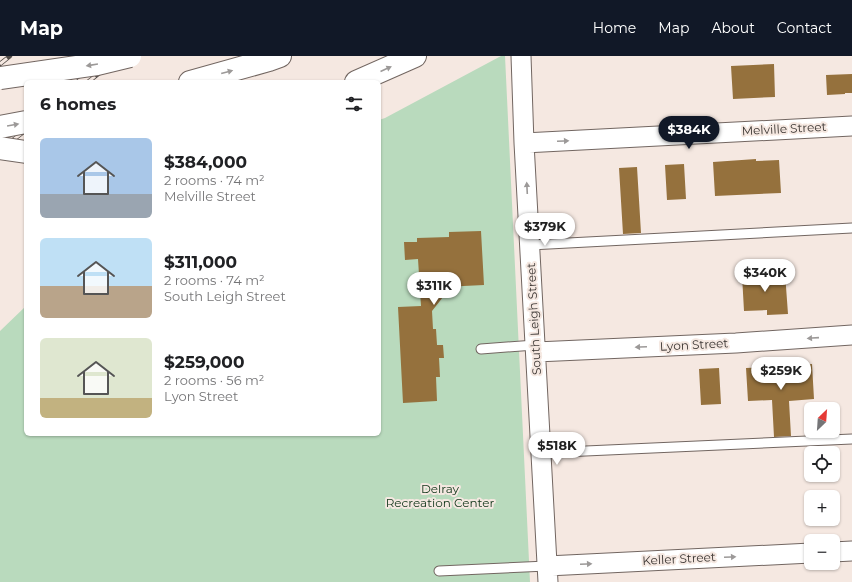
<!DOCTYPE html>
<html lang="en">
<head>
<meta charset="utf-8">
<style>
	body { margin:0; font-family:Montserrat,sans-serif; background:#f6f6f6; color:#202124; height:100vh; display:flex; flex-direction:column; font-size:15px; white-space:nowrap }
	* { box-sizing:border-box; margin:0 }
	p { font-size:13px; color:#757577 }
	.icon { flex:none; width:22px; height:22px; fill:none; stroke:currentColor; stroke-width:2; stroke-linecap:round; stroke-linejoin:round }
	.map { position:relative; flex:1; overflow:hidden }
	.sheet { position:absolute; left:24px; top:24px; width:357px; height:356px; display:flex; flex-direction:column; background:#fff; border-radius:6px; box-shadow:0 1px 3px #0004 }
	.sheet>* { flex:none }
	.needle { width:26px; rotate:25deg }
	.controls { position:absolute; left:804px; top:346px; display:grid; gap:8px }
	.controls a { display:grid; place-items:center; width:36px; height:36px; border-radius:6px; background:#fff; box-shadow:0 1px 3px #0004; font-size:20px }
	.price { position:absolute; translate:-50% -34px; padding:0 9px; border-radius:14px; background:#fff; color:#222; font-size:13px; line-height:26px; filter:drop-shadow(0 1px 2px #0008) }
	.price::after { content:''; position:absolute; left:50%; top:24px; width:12px; height:9px; margin-left:-6px; background:inherit; clip-path:polygon(0 0,100% 0,50% 100%) }
	.price.on { background:#111827; color:#fff }
	ul { padding:0; list-style:none }
	li { display:flex; align-items:center; gap:12px; height:100px; padding:0 16px }
	li span { display:grid; place-items:center; flex:none; width:112px; height:80px; border-radius:6px; color:#555 }
	li>.icon { margin-inline-start:auto }
	span .icon { width:48px; height:48px; fill:#fffc; stroke-width:1 }
	li b { font-size:17px }
	h2 { display:flex; justify-content:space-between; align-items:center; height:48px; padding:0 16px; font-size:17px }
	header { display:flex; align-items:center; gap:24px; box-sizing:border-box; height:56px; padding:0 20px; background:#111827; color:#fff }
	header strong { font-size:19px }
	nav { display:flex; gap:22px; margin-inline-start:auto; font-size:14px }
	.map>svg:first-child { display:block }
</style>
</head>
<body>
<header>
<strong>Map</strong>
<nav><a>Home</a><a>Map</a><a>About</a><a>Contact</a></nav>
</header>
<div class="map">
<svg width="852" height="526" viewBox="0 0 852 526">
	<rect width="100%" height="100%" fill="#f5e8e1"/>
	<path fill="#b9dabd" d="M501 0H505L530 526H0V275L26 250V378H379V64L385 62Z"/>
	<path fill="#95713d" d="M774 8 775 41 733 43 731 10Z
		M852 18V37H845V38L827 39 826 19Z
		M756 103V105L779 104 781 137 715 140 713 106Z
		M684 108 686 143 667 144 665 109Z
		M637 111 641 177 623 178 619 112Z
		M481 175 484 229 443 231V241L432 255 433 273H436L437 289H443L444 302H439L440 321H436L437 345 403 347 398 251 421 250 418 203 405 204 404 186H417V182L449 181V176Z
		M785 217 788 258 767 259V254L744 255 742 219Z
		M789 308V310L812 308 814 343 789 345 791 380 774 381 772 344 748 345 746 312 771 311V309Z
		M719 312 721 348 701 349 699 313Z"/>
	<g fill="none" stroke-linecap="round" stroke-linejoin="round">
		<g stroke="#726661" stroke-width="11">
			<path id="service" d="M530 189 852 172
				M481 293 535 289
				M541 397 852 383
				M439 515 547 510"/>
		</g>
		<g stroke="#726661" stroke-width="21">
			<path id="minor" d="M521 0 524 87 548 526
				M524 87 852 70
				M536 296 736 287 852 279
				M833 496 852 495
				M547 510 811 497"/>
		</g>
		<g stroke="#726661" stroke-width="24">
			<path id="motorway" d="M190 26 269 4 280 0
				M356 26 415 0"/>
		</g>
		<use href="#service" stroke="#fff" stroke-width="9"/>
		<use href="#minor" stroke="#fff" stroke-width="19"/>
		<use href="#motorway" stroke="#fff" stroke-width="22"/>
		<g stroke="#514b47" stroke-width="4.5">
			<path id="rail" d="M0 8 10 0
				M71 26 105 0
				M88 26 121 0
				M0 81 26 61
				M0 94 26 74"/>
		</g>
		<use href="#rail" stroke="#f5e8e1" stroke-width="3" stroke-dasharray="9" stroke-linecap="butt"/>
		<g stroke="#726661" stroke-width="24" stroke-linecap="butt">
			<path id="motorway-bridge" d="M0 22 97 8 130 0
				M0 71 26 66
				M0 92 26 96"/>
		</g>
		<use href="#motorway-bridge" stroke="#fff" stroke-width="22"/>
	</g>
	<defs><path id="oneway-solid" d="M-6-.8H1V-3.2L6.5 0L1 3.2V.8H-6Z"/></defs>
	<g fill="#9c9998">
		<use href="#oneway-solid" transform="translate(92 9) rotate(171)"/>
		<use href="#oneway-solid" transform="translate(386 13) rotate(-24)"/>
		<use href="#oneway-solid" transform="translate(227 16) rotate(-15)"/>
		<use href="#oneway-solid" transform="translate(13 69) rotate(-10)"/>
		<use href="#oneway-solid" transform="translate(563 85) rotate(-3)"/>
		<use href="#oneway-solid" transform="translate(527 132) rotate(-93)"/>
		<use href="#oneway-solid" transform="translate(813 282) rotate(176)"/>
		<use href="#oneway-solid" transform="translate(641 291) rotate(177)"/>
		<use href="#oneway-solid" transform="translate(730 501) rotate(-3)"/>
		<use href="#oneway-solid" transform="translate(586 508) rotate(-3)"/>
	</g>
	<g text-anchor="middle" stroke-width="4" stroke-linejoin="round" paint-order="stroke">
		<g font-size="12" fill="#383330" stroke="#f5e8e1">
			<text transform="translate(784 73) rotate(-3)" y="4">Melville Street</text>
			<text transform="translate(534 263) rotate(-93)" y="4">South Leigh Street</text>
			<text transform="translate(694 289) rotate(-3)" y="4">Lyon Street</text>
			<text transform="translate(679 503) rotate(-3)" y="4">Keller Street</text>
		</g>
		<g font-size="12" fill="#0e3417" stroke="#f5e8e1">
			<text x="440" y="437">Delray<tspan x="440" dy="14">Recreation Center</tspan></text>
		</g>
	</g>
</svg>
<div class="controls">
<a><svg class="needle" viewBox="-14 -14 28 28"><path d="M0-13l5 13h-10z" fill="#e53935"/><path d="M0 13l5-13h-10z" fill="#757577"/></svg></a>
<a><svg class="icon" aria-label="locate" viewBox="0 0 24 24"><circle cx="12" cy="12" r="6"/><path d="M12 2v4M12 18v4M2 12h4M18 12h4"/></svg></a>
<a>+</a>
<a>−</a>
</div>
<b class="price on" style="left:689px;top:94px">$384K</b>
<b class="price" style="left:545px;top:191px">$379K</b>
<b class="price" style="left:765px;top:237px">$340K</b>
<b class="price" style="left:434px;top:250px">$311K</b>
<b class="price" style="left:781px;top:335px">$259K</b>
<b class="price" style="left:557px;top:410px">$518K</b>
<section class="sheet">
<h2>6 homes<svg class="icon" aria-label="filters" viewBox="0 0 24 24"><path d="M4 7h16M4 17h16"/><circle cx="9" cy="7" r="2"/><circle cx="15" cy="17" r="2"/></svg></h2>
<ul>
<li><span style="background:linear-gradient(#a9c7e8 70%,#9aa5b1 0)"><svg class="icon" aria-label="home" viewBox="0 0 24 24"><path d="M3 11l9-7 9 7M6 9v11h12V9"/></svg></span><div><b>$384,000</b><p>2 rooms · 74 m²</p><p>Melville Street</p></div></li>
<li><span style="background:linear-gradient(#bfe0f5 60%,#b9a48a 0)"><svg class="icon" aria-label="home" viewBox="0 0 24 24"><path d="M3 11l9-7 9 7M6 9v11h12V9"/></svg></span><div><b>$311,000</b><p>2 rooms · 74 m²</p><p>South Leigh Street</p></div></li>
<li><span style="background:linear-gradient(#dfe7d0 75%,#c2b280 0)"><svg class="icon" aria-label="home" viewBox="0 0 24 24"><path d="M3 11l9-7 9 7M6 9v11h12V9"/></svg></span><div><b>$259,000</b><p>2 rooms · 56 m²</p><p>Lyon Street</p></div></li>
</ul>
</section>
</div>
</body>
</html>
